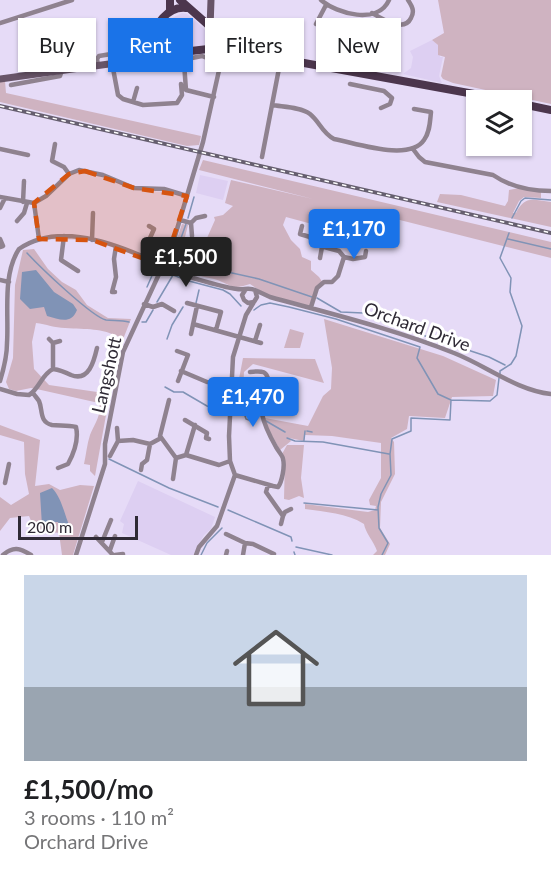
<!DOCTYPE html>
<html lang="en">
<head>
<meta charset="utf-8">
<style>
	body { margin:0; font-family:Lato,sans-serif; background:#f2f2f2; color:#202124; height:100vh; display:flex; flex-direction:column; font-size:22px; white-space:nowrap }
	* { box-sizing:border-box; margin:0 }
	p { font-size:20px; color:#757577 }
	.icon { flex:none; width:33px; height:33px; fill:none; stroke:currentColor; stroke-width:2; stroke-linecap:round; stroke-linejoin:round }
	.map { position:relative; height:555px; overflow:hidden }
	.details { display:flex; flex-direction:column; background:#fff; flex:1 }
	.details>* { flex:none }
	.guide { position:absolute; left:18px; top:18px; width:516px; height:54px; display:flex; gap:12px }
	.buttons { position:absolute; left:466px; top:90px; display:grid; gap:12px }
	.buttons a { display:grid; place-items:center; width:66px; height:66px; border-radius:0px; background:#fff; box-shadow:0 2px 4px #0004; font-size:30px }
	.scale { position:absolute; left:18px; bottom:15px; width:120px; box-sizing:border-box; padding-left:6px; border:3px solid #2f2a35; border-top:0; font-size:16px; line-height:21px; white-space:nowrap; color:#2f2a35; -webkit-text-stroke:4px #fff; paint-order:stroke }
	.price { position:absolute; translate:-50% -51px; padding:0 14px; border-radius:6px; background:#1a73e8; color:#fff; font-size:20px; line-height:39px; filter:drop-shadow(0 2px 3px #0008) }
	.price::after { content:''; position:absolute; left:50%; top:36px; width:18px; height:14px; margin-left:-9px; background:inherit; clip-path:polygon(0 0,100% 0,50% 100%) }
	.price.on { background:#222; color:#fff }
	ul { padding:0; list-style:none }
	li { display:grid; align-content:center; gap:12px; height:318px; padding:0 24px }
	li+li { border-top:2px solid #e0e0e0 }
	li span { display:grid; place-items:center; height:186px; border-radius:0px; color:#555 }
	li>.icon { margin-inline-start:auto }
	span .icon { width:108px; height:108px; fill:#fffc; stroke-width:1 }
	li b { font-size:26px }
	.tag { padding:0 21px; border-radius:0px; background:#fff; box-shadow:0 2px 4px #0004; font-size:21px; line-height:54px }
	.tag.on { background:#1a73e8; color:#fff }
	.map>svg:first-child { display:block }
</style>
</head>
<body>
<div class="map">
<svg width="551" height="555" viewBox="0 0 551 555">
	<rect width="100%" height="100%" fill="#e6dbf7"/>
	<path fill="#ddcff2" d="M182 13 187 14 195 20 210 35 207 45 175 48 164 46 161 40V32L170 19Z
		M432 40 438 45 440 57H443L439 76 442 83 403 74 411 68 413 57 410 51Z
		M200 175 228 181 223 200 196 193Z
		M138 481 215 517 211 529 204 535 193 555H171L122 533 124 524 120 521Z"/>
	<path fill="#cfb3c1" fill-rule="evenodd" d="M438 0H551V104L453 83 443 79 441 76 445 57 438 55V45L432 40 444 33Z
		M5 81 6 93 201 136 199 145 187 146 0 102V82Z
		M203 160 551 242V258L376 214 371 230 374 242 371 246 361 241 355 242 347 236 342 237 337 236 334 230 286 217 283 225 291 240 300 249 302 257 311 261V270L319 277 323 283 317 288 311 307 270 297 250 284C230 291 231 284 214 279 203 277 192 274 182 270L186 256 192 253 195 248 203 247 215 220 214 217 223 215 233 206 225 203 231 180 313 199 199 170Z
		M519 188 541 192V198L524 197 519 201 513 213H516C525 195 533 200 551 202V227L437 202 440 194 461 195 505 206 508 201 509 190Z
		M182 224 188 225 179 261 169 262Z
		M34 249 48 269 62 282 76 290 87 305 108 318 131 319 120 347 110 393 95 476 90 471V465L84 464C86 455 87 444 90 435 94 425 102 415 99 403L41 390 31 388 16 391 9 389 6 382 13 358 15 285 23 250ZM36 323C46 324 55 328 65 328 88 330 100 327 121 338L113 356 104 393 49 385 34 369 32 342Z
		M324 319 443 356 496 380 493 396 452 397 445 418 409 416 407 429 391 438 394 442 395 474 381 502 380 528 390 544 385 555H373L377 551C374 542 365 532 364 524 347 513 325 512 305 509V504L368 512 375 510 376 506 370 505 369 500 381 478V443L332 436 305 435 304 441 289 438 291 441 280 450 266 425 265 418 308 426 323 396 331 389 332 368Z
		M290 329 304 333 300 348H284Z
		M243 358 315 359 324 383 253 364 244 372 242 408 253 413 251 419 238 411 239 379Z
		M0 425 40 440 35 486 49 484 60 490 80 485 94 486 73 555H62L59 533 35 530 29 516 10 518 0 531V497L11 505 29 494 25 474 24 442 0 435Z
		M287 445H304L301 478 304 498 299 496 289 500 284 499 285 458 282 454Z"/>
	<path fill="#8093b6" d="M36 270 54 292 73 304 77 310C71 325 59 319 47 316L44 307 30 309 20 299 22 272Z
		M52 488C62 498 64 514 70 527L63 533 58 522H55L54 526H42L40 493Z"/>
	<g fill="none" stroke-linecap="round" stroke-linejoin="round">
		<path stroke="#8093b6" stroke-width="1.5" d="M188 218 194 197
			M512 218 521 201 525 198 551 200
			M508 239 551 249
			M27 253C39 266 92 317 106 320 113 321 121 320 129 322
			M184 266 175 255 186 224
			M182 267 223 271 259 279 312 297
			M147 287 154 271
			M317 298 341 312 363 313 386 323 489 357 505 365
			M157 302 173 275 189 281 223 290 230 294 241 306
			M196 303 199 290
			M254 310 261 305 270 303 289 307 336 319 420 347 417 358 438 394 451 400
			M142 322H146L153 310
			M167 339 172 325 183 307
			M500 374V371L511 364 516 356 522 326 510 292 511 278 500 258 509 233
			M165 387 174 392H183L207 406 225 411
			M236 411 244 413 246 419 252 421 255 419
			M266 421 285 432
			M307 431 312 432
			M287 438 295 441 323 442 389 454
			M304 440 305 431
			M109 459 169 488 218 507
			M304 503 378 510
			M228 510 291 537 292 541
			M296 547 332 555
			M294 552 295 555
			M201 555 207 543 222 528
			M382 555 388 543 379 528 378 507 381 494 391 475 390 454 392 439 411 431V418L450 420 451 400 490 401 497 395 499 378"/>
		<path stroke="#8f828f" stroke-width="4.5" d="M321 0C337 14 378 25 389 0
			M372 13C382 19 404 33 411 18 415 11 412 6 408 0
			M0 23 72 0
			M316 24 326 5
			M209 49 216 56 220 65
			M112 63 118 95 123 99 143 105 177 103 182 95 181 84
			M209 63 207 58 202 56 187 59 184 63 186 90 214 97
			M38 65 71 60 72 68
			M98 65 97 59 99 56 117 53 121 54 122 61
			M350 84 384 91 392 98 390 104 381 108
			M11 85 60 76 62 70
			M133 102 137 88
			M272 105C284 107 301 107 310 114 320 122 322 133 334 139 356 143 409 162 424 140 430 132 430 121 431 112L414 109
			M55 144 52 161 64 167 69 174
			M0 149 28 155
			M413 149 419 157 425 162 493 175C509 186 531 191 551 191
			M262 157 281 58
			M0 197 34 203 46 196 69 174 79 170 103 175 134 188 164 189 187 196
			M23 202 24 181
			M34 203 39 239
			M0 208 5 198
			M180 220 191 223 196 218 205 216
			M17 221 24 213 27 203
			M191 223 192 236
			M302 226 300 234 310 237 313 244 339 251 344 257 338 276 332 282H324L317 288 311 307
			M64 236 61 260 78 271
			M0 239 3 246 0 247
			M92 240 93 213
			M142 256 154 229 149 226
			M344 257 353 259 365 257 366 251
			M320 258 322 247
			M0 280 9 282
			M246 289 242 295 244 300 248 303 254 302
			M255 290 270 297C332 314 394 329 454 353 487 366 516 390 551 394
			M115 292H112L116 277 114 259 116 246
			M187 303 221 312 216 330
			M144 304 153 307 162 304 174 311
			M193 324 261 343
			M191 334 197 306
			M49 339 53 343 60 341
			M255 341 260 325
			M177 351 188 355 178 381
			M53 369V343
			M181 371 207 382 231 383
			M250 372C274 369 262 378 274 385 279 389 283 389 287 393
			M0 381C4 368 7 356 7 343 9 314 2 275 19 249 55 224 105 240 142 256 159 263 175 273 193 278 207 282 223 287 237 289 244 290 249 287 255 290L257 297 246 315 233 357 229 436 230 461 235 475 217 526 199 547 196 555
			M0 389 17 394 29 395C40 388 41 375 53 369 60 370 65 372 71 375 89 382 94 361 97 348
			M33 393C35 396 37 398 39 401 43 410 39 422 52 425 59 426 67 425 76 427 79 440 74 453 68 464L58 468
			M169 400 160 436 176 458
			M185 420 207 433 206 438 209 439
			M118 441 133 440 150 444 161 438
			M186 455 219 465 230 461
			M186 455 195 425
			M110 456 118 441 117 428
			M141 470 142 464 147 460 150 444
			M235 475 273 486 278 487C282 482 285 466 283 459 283 456 278 451 276 447 264 426 253 402 269 380
			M173 479 176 458 186 455
			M5 483 9 464
			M268 485 266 492 283 516 281 524
			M283 516 285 512 291 509
			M226 534 245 543 243 555
			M96 537 113 555
			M102 542 111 520
			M245 543 253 544 274 554
			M110 550 115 536
			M3 555C13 546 20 548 31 555
			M76 555 105 464V444L123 352 172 246 203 142 222 57 227 47
			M115 555 123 554
			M226 555 227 551"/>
		<path stroke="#685568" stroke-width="7" d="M210 28 211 0
			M131 60 154 33
			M0 79 138 60 165 54"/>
		<path stroke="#4c364d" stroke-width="8" d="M180 0 223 38 243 48
			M186 8C169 6 152 25 153 43L157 49 165 54 208 49 218 46 238 51 507 100
			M170 10V0
			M522 104 551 110"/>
		<g stroke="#665f6f" stroke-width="4">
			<path id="rail" d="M0 106 551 233"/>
		</g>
		<use href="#rail" stroke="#fff" stroke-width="1.5" stroke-dasharray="4.5" stroke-linecap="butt"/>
	</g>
	<path fill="#d65410" fill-opacity="0.2" stroke="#d65410" stroke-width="4.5" stroke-dasharray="12 8" stroke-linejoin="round" d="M85 171 134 188 187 196 164 266 92 240 39 239 34 203 69 174Z"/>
	<g text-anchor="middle" stroke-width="6" stroke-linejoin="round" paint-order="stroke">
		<g font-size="18" fill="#2f2a35" stroke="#fff">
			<text transform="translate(417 327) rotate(20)" y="6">Orchard Drive</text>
			<text transform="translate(107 375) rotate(-77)" y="6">Langshott</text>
		</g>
	</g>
</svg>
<div class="buttons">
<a><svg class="icon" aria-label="layers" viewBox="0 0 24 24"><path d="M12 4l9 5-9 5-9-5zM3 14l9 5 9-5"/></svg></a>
</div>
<div class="scale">200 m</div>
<b class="price" style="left:354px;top:260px">£1,170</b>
<b class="price on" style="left:186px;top:288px">£1,500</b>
<b class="price" style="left:253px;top:428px">£1,470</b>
<div class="guide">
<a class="tag">Buy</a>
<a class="tag on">Rent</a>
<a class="tag">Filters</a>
<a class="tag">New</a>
</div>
</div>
<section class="details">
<ul>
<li><span style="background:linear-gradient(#c9d6e8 60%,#9aa5b1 0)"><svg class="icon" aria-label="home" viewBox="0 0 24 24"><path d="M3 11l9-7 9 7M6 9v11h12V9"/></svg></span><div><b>£1,500/mo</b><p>3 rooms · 110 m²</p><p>Orchard Drive</p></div></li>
</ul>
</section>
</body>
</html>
